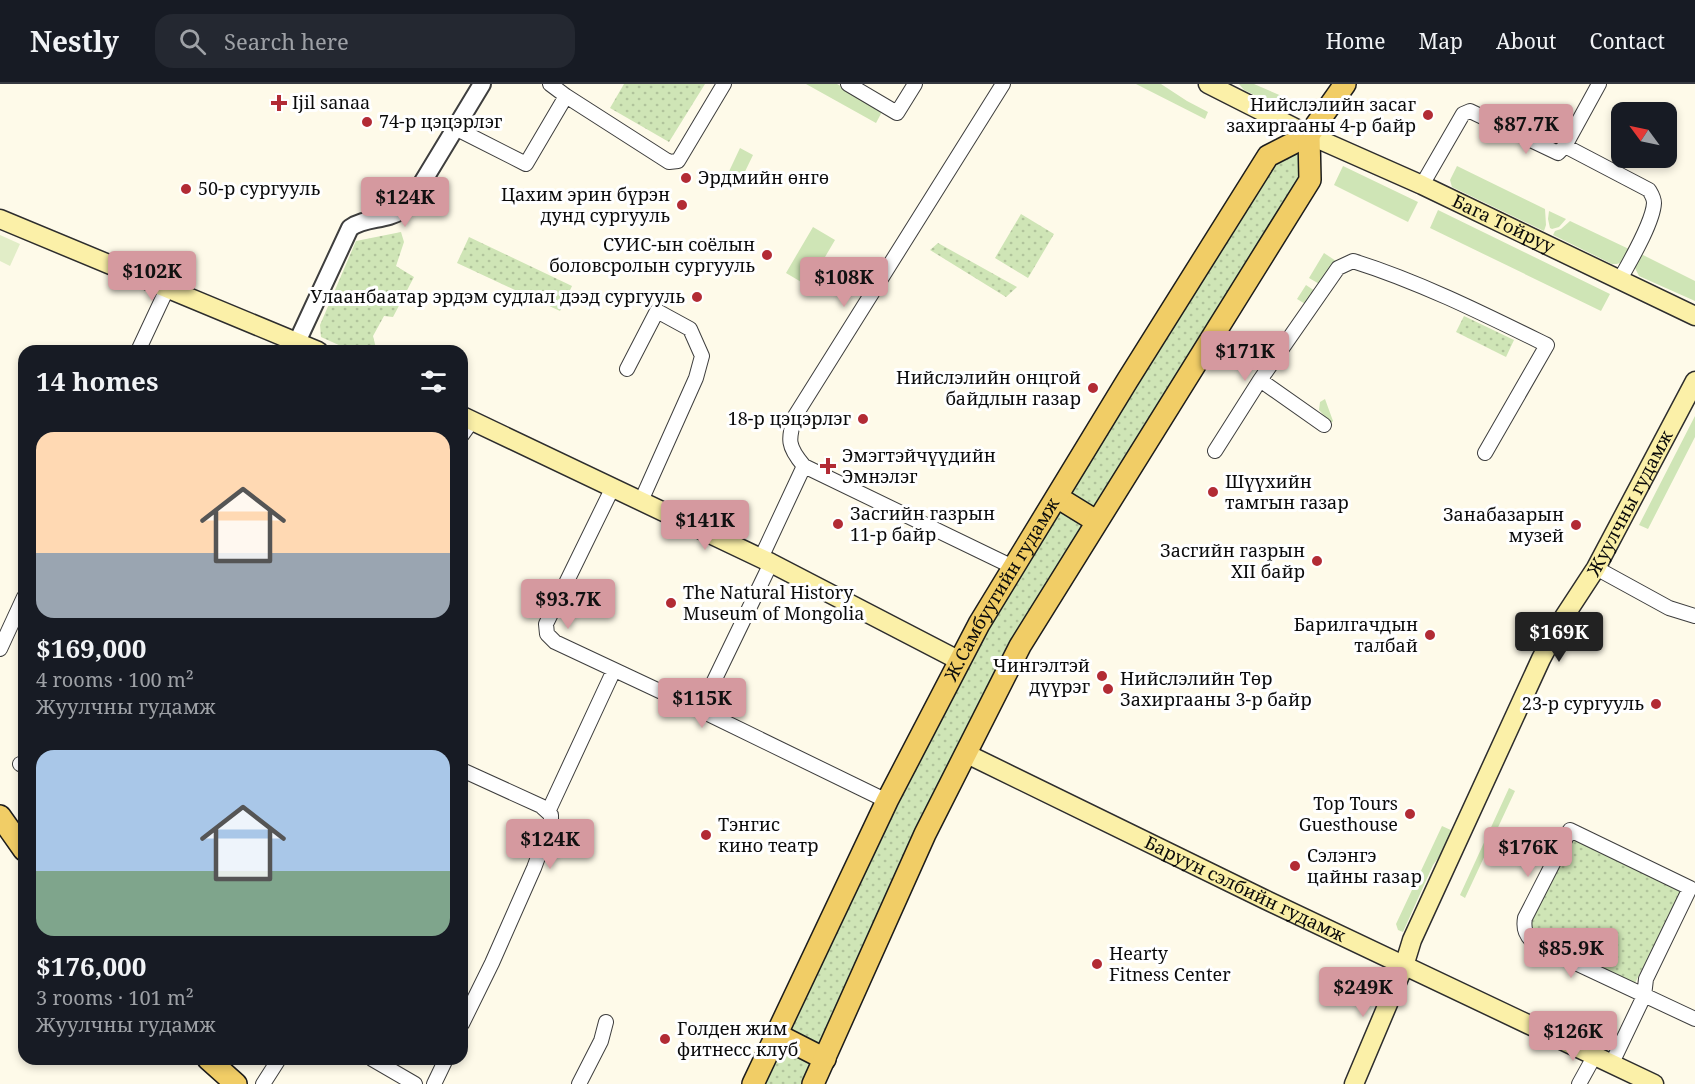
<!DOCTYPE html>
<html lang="en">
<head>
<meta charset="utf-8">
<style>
	body { margin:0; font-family:"Noto Serif",serif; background:#242831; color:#f1f3f6; height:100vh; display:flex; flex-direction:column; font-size:22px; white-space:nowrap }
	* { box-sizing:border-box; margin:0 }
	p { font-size:20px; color:#9ea1a6 }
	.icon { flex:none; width:33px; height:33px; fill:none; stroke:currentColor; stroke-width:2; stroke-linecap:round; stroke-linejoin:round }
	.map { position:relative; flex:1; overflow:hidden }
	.drawer { position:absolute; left:18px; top:261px; width:450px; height:720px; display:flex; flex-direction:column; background:#171b24; border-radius:18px; box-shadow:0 3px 9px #0003 }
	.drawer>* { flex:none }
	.needle { width:39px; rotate:303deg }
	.tools { position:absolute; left:1611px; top:18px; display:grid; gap:12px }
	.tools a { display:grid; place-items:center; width:66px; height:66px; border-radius:12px; background:#171b24; box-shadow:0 3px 9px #0003; font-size:30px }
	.price { position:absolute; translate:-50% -51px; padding:0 14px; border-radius:6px; background:#d5999f; color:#111; font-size:20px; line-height:39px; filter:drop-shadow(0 2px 3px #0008) }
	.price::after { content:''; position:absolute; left:50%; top:36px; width:18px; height:14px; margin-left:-9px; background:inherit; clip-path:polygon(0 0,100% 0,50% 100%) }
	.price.current { background:#222; color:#fff }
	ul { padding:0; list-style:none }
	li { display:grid; align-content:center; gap:12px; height:318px; padding:0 18px }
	li span { display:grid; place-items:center; height:186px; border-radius:18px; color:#555 }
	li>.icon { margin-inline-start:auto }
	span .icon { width:108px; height:108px; fill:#fffc; stroke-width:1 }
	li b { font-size:26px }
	h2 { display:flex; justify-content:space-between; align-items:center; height:72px; padding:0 18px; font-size:26px }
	header { display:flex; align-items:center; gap:36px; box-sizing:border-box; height:84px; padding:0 30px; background:#171b24; border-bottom:2px solid #363941 }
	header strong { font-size:28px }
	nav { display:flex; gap:33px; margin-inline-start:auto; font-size:21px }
	.search { width:420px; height:54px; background:#242831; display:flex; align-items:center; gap:15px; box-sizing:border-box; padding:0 21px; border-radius:18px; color:#9ea1a6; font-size:22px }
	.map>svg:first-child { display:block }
</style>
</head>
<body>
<header>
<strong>Nestly</strong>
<div class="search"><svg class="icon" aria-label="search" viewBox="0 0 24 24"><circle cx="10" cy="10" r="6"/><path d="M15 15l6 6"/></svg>Search here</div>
<nav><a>Home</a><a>Map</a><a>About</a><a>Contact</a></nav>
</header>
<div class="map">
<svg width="1695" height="1000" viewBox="0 0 1695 1000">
	<defs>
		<pattern id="park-dots" width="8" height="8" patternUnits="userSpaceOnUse" patternTransform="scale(1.5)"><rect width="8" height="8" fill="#cfe5b6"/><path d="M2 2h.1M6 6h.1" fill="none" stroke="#b0c39b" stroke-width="1.8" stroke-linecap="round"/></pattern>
	</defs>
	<rect width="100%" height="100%" fill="#fefae9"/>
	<path fill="#cfe5b6" d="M806 0H837L883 26 876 39Z
		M1136 0H1161L1187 17 1208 28 1205 35Z
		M1239 0H1254L1284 13 1279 23 1244 6Z
		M1307 15 1319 22C1308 30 1298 34 1285 26L1290 17 1295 19Z
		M740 64 753 71 738 102 725 96Z
		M1343 82 1418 118 1408 138 1334 101Z
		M1457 82 1545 125 1546 141 1544 147 1452 103 1450 96Z
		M1438 126 1610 210 1601 227 1430 144Z
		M1549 127 1566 135 1559 143 1552 145 1550 144 1548 135Z
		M1570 137 1631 166C1626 174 1623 181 1612 180L1553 151 1555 147 1561 145Z
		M813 143 835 156 808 202 786 189Z
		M1324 169 1336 177 1321 201 1309 194Z
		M1639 171H1643L1695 197V217L1639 192 1635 184Z
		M1306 201 1315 207 1307 221 1297 215Z
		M1325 315 1333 337 1331 339 1319 326 1320 318Z
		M1695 332V353L1648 445 1639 441Z
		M1509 704 1515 707 1465 814 1460 811Z
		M1442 742 1453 747 1442 769 1433 781 1403 848 1398 846 1396 840Z"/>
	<path fill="url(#park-dots)" d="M624 0H705L669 58 610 24Z
		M1296 68 1301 72 1305 85 1100 416 803 1000H763L877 756 984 549 1273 76Z
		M1021 130 1054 150 1028 194 995 174Z
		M401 148 404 158 396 182 414 193 393 233 384 232 373 252 376 264 374 267H352L321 253 320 241 356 157Z
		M469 153 572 202 560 227 457 179Z
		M938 159 1017 203 1006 213 930 166Z
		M1464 232 1514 256 1506 273 1456 248Z
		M1575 752 1682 806 1634 901 1527 847Z"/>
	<path fill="#e1edc7" d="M0 151 20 160 10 182 0 177Z"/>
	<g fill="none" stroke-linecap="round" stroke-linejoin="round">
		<g stroke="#3e3e3e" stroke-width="16">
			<path id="minor" d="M550 0 566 12
				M848 0 897 29 915 0
				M455 44 526 80 566 12 669 78 678 77 724 0
				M1565 62 1649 106C1652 111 1654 114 1654 119 1653 139 1629 179 1619 197
				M1422 101 1463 30 1470 27 1558 69 1565 62 1599 0
				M138 267 167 205
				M627 285 657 227 690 245 702 272 696 294 641 417
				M1324 341 1260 296 1338 184 1353 177C1420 198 1484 230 1547 261L1485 369
				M462 351 472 337
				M1215 367 1260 296
				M804 382 1013 483
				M612 405 546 540 547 550 555 558 700 626
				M761 474 804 382C787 362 788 356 795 332L1003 0
				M771 479 700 626 887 717
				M1596 484 1669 524 1695 532
				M0 565 24 513
				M20 680 24 682
				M462 686 541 722 551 731V738L534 784 492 879 462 940
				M548 728 614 586
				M372 975 415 1000
				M1612 979 1644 912 1646 895 1690 804 1570 746 1525 834C1523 845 1526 852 1535 860L1695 935
				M263 1000 279 975
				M434 1000 446 975
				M579 1000 601 957 606 938
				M1579 1000 1595 971"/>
		</g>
		<g stroke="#3e3e3e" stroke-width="20">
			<path id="tertiary" d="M297 258 350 144C365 133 387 137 402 126 406 123 410 118 413 114L482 0"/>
		</g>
		<g stroke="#2d2d2d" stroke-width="21">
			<g id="secondary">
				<path id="s1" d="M1208 0 1309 51 1422 101 1695 232"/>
				<path d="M0 135 318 267"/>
				<path d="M462 332 771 479 960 577"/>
				<path id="s2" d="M967 670 1264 815 1654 1000"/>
				<path id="s3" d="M1354 1000 1404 882 1412 856 1541 575 1560 539 1596 484 1695 297"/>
			</g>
		</g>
		<g stroke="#1c1c1c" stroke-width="24">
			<g id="primary">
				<path d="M1057 413 1096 437"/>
				<path d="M0 732 24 766"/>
				<path d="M776 950 825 975"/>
				<path d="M208 975 236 1000"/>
				<path id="s4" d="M753 1000 887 717 979 540 1127 297 1268 72 1309 51 1345 0"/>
				<path d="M813 1000 925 750 1020 562 1310 96 1309 51"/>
			</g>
		</g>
		<use href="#minor" stroke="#fff" stroke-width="14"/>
		<use href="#tertiary" stroke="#fff" stroke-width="16"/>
		<use href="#secondary" stroke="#fbf0a8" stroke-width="18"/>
		<use href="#primary" stroke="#f1cd66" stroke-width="21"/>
	</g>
	<g fill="#b22b34" stroke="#fff" stroke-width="2">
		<path d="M276 10h6v6h6v6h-6v6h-6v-6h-6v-6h6z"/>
		<circle cx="1428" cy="31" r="6"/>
		<circle cx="367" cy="38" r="6"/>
		<circle cx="686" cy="94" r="6"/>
		<circle cx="186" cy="105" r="6"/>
		<circle cx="682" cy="121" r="6"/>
		<circle cx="767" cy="171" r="6"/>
		<circle cx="697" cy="213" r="6"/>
		<circle cx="1093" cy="304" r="6"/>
		<circle cx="863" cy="335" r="6"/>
		<path d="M825 373h6v6h6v6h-6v6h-6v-6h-6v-6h6z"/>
		<circle cx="1213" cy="408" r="6"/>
		<circle cx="838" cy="440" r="6"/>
		<circle cx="1576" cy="441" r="6"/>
		<circle cx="1317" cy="477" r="6"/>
		<circle cx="671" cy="519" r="6"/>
		<circle cx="1430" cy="551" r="6"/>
		<circle cx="1102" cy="592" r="6"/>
		<circle cx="1108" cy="605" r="6"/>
		<circle cx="1656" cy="620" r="6"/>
		<circle cx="1410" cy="730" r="6"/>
		<circle cx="706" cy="751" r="6"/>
		<circle cx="1295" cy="782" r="6"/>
		<circle cx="1097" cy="880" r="6"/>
		<circle cx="665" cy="955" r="6"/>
	</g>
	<g text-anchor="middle" stroke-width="6" stroke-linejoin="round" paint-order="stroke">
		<g font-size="18" fill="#0b0b0b" stroke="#fff" text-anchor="start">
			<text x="292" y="25">Ijil sanaa</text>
			<text x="1416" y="27" text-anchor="end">Нийслэлийн засаг<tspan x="1416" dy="21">захиргааны 4-р байр</tspan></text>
			<text x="379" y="44">74-р цэцэрлэг</text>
			<text x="698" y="100">Эрдмийн өнгө</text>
			<text x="198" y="111">50-р сургууль</text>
			<text x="670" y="117" text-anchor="end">Цахим эрин бүрэн<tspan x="670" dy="21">дунд сургууль</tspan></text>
			<text x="755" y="167" text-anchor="end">СУИС-ын соёлын<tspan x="755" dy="21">боловсролын сургууль</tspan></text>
			<text x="685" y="219" text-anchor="end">Улаанбаатар эрдэм судлал дээд сургууль</text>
			<text x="1081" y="300" text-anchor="end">Нийслэлийн онцгой<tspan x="1081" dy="21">байдлын газар</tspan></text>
			<text x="851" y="341" text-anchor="end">18-р цэцэрлэг</text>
			<text x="842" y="378">Эмэгтэйчүүдийн<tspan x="842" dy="21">Эмнэлэг</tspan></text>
			<text x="1225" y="404">Шүүхийн<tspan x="1225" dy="21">тамгын газар</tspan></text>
			<text x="850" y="436">Засгийн газрын<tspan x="850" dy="21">11-р байр</tspan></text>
			<text x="1564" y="437" text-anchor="end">Занабазарын<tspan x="1564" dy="21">музей</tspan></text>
			<text x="1305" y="473" text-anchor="end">Засгийн газрын<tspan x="1305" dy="21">XII байр</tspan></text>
			<text x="683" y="515">The Natural History<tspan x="683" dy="21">Museum of Mongolia</tspan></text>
			<text x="1418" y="547" text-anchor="end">Барилгачдын<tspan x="1418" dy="21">талбай</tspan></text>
			<text x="1090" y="588" text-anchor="end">Чингэлтэй<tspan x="1090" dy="21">дүүрэг</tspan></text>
			<text x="1120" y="601">Нийслэлийн Төр<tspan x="1120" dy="21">Захиргааны 3-р байр</tspan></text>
			<text x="1644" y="626" text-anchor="end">23-р сургууль</text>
			<text x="1398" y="726" text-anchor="end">Top Tours<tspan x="1398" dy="21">Guesthouse</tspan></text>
			<text x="718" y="747">Тэнгис<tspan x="718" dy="21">кино театр</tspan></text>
			<text x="1307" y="778">Сэлэнгэ<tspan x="1307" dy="21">цайны газар</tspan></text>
			<text x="1109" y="876">Hearty<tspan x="1109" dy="21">Fitness Center</tspan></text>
			<text x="677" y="951">Голден жим<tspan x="677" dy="21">фитнесс клуб</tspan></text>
		</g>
		<g font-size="18" fill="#0b0b0b" stroke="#fff">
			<text dy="6" stroke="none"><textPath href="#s1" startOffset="327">Бага Тойруу</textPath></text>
			<text dy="6" stroke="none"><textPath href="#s3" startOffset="644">Жуулчны гудамж</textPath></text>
			<text dy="6" stroke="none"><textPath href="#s4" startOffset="554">Ж.Самбуугийн гудамж</textPath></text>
			<text dy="6" stroke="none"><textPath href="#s2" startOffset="309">Баруун сэлбийн гудамж</textPath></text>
		</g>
	</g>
</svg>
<div class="tools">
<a><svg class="needle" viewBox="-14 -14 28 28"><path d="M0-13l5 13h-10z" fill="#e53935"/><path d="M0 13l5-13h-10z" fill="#9ea1a6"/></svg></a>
</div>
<b class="price" style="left:1526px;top:71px">$87.7K</b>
<b class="price" style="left:405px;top:144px">$124K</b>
<b class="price" style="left:152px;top:218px">$102K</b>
<b class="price" style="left:844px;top:224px">$108K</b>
<b class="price" style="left:1245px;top:298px">$171K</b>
<b class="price" style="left:705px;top:467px">$141K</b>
<b class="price" style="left:568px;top:546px">$93.7K</b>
<b class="price current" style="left:1559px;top:579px">$169K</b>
<b class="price" style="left:702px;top:645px">$115K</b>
<b class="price" style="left:550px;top:786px">$124K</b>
<b class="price" style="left:1528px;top:794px">$176K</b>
<b class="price" style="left:1571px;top:895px">$85.9K</b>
<b class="price" style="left:1363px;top:934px">$249K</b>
<b class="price" style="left:1573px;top:978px">$126K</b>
<section class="drawer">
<h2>14 homes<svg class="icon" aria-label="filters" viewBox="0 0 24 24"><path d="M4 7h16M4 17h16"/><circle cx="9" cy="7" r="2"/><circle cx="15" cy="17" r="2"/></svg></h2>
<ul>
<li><span style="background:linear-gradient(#ffd9b3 65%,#9aa5b1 0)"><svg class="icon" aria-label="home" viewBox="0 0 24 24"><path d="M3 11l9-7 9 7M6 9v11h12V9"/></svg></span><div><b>$169,000</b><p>4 rooms · 100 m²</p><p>Жуулчны гудамж</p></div></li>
<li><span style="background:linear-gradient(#a9c7e8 65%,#7fa58c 0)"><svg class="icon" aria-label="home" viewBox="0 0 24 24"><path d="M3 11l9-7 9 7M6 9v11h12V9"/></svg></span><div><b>$176,000</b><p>3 rooms · 101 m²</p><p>Жуулчны гудамж</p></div></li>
</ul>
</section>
</div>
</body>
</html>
